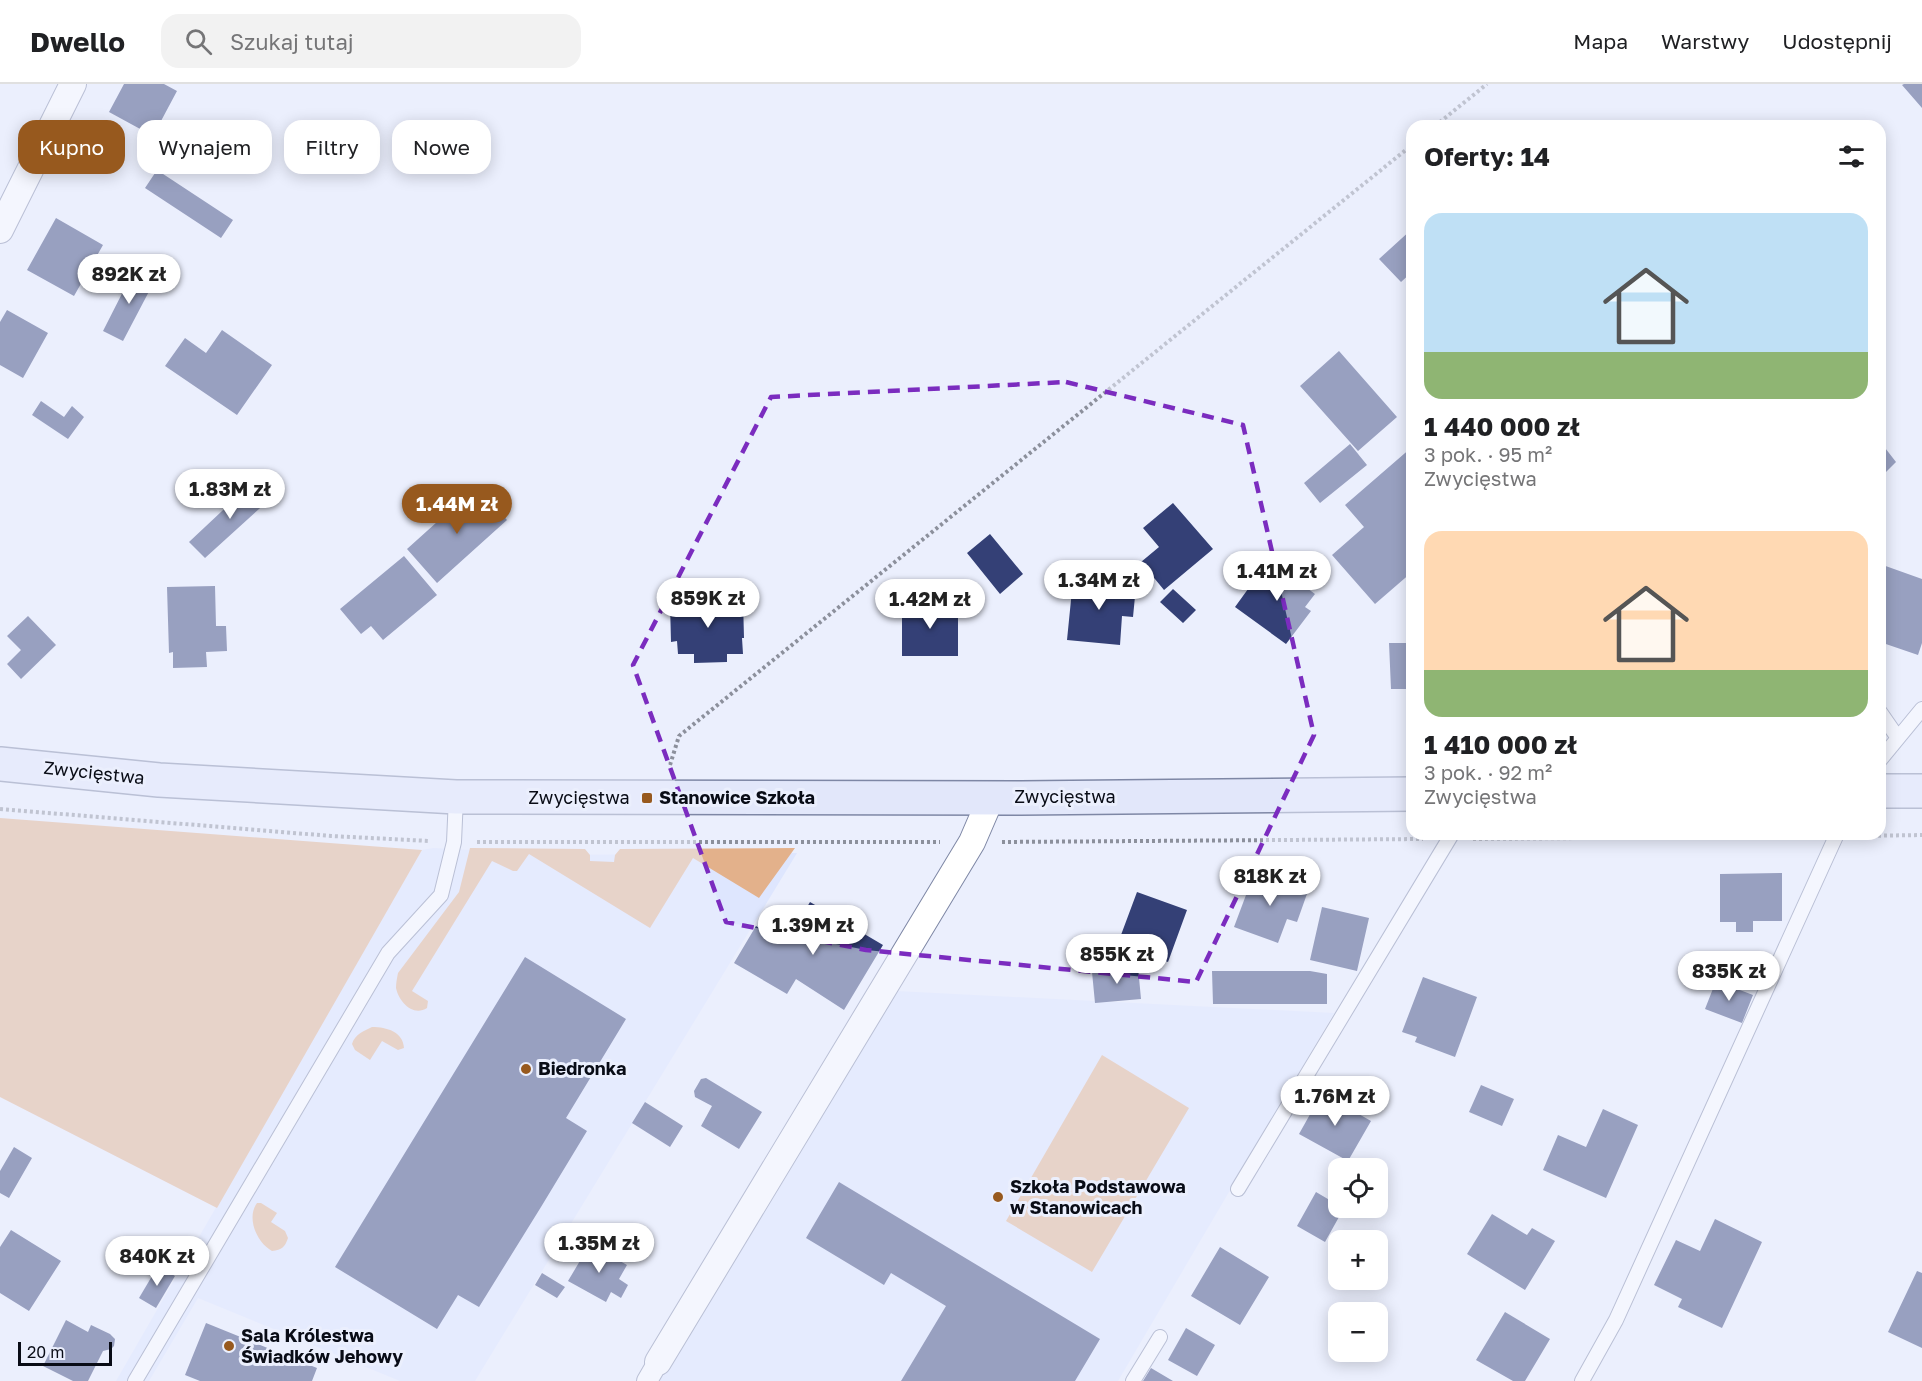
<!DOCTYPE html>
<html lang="pl">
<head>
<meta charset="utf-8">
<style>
	body { margin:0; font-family:"Golos Text",sans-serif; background:#f2f2f2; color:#202124; height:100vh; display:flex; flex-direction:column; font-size:22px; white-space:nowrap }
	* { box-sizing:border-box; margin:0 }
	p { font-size:20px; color:#757577 }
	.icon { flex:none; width:33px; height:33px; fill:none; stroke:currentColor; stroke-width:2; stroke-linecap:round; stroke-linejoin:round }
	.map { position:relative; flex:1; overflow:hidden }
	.drawer { position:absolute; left:1406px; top:36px; width:480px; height:720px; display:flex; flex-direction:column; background:#fff; border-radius:18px; box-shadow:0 3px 15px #0003 }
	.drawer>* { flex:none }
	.banner { position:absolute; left:18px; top:36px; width:570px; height:54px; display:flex; gap:12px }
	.controls { position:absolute; left:1328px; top:1074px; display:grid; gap:12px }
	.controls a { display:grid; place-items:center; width:60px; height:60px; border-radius:12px; background:#fff; box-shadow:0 3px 15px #0003; font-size:30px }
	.scale { position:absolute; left:18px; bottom:15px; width:94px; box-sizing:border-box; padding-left:6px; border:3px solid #090c16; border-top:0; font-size:16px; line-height:21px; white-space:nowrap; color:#090c16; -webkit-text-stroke:4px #ebeffd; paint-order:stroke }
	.price { position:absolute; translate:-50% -51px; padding:0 14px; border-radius:21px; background:#fff; color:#222; font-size:20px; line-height:39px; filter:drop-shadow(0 2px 3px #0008) }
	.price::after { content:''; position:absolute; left:50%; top:36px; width:18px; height:14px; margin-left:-9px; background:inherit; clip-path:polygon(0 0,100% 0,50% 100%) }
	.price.on { background:#97591e; color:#fff }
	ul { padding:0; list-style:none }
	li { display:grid; align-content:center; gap:12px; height:318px; padding:0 18px }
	li span { display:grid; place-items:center; height:186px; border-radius:18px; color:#555 }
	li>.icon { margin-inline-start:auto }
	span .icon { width:108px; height:108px; fill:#fffc; stroke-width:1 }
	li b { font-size:26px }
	h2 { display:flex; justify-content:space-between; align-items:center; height:72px; padding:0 18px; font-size:26px }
	.tag { padding:0 21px; border-radius:18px; background:#fff; box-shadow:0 3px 15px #0003; font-size:21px; line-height:54px }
	.tag.on { background:#97591e; color:#fff }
	header { display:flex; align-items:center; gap:36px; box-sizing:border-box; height:84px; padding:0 30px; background:#fff; border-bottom:2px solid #e0e0e0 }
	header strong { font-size:28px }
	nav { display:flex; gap:33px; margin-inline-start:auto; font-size:21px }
	.search { width:420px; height:54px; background:#f2f2f2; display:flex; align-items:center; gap:15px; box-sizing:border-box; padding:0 21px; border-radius:18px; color:#757577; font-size:22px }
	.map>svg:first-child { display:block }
</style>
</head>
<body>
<header>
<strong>Dwello</strong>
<div class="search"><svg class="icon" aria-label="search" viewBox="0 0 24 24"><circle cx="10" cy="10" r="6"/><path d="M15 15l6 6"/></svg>Szukaj tutaj</div>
<nav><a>Mapa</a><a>Warstwy</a><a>Udostępnij</a></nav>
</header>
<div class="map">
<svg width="1922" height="1297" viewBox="0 0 1922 1297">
	<rect width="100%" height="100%" fill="#ebeffd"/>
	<path fill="#dee6fe" d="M433 764 560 771 797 769 475 1297H400L198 1214 149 1297H116L422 766Z
		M896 907 1334 929 1118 1297H657Z"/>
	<path fill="#e3b18b" d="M0 734 422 766 217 1124 0 1013Z
		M470 764 585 765 590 771V777L614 778 615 771 620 765 795 764 759 814 693 774 650 844 529 770 517 787H513L492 777 412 907 428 917 427 924C413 933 399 918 396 904 396 899 397 894 398 889L459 808Z
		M372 943C387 943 403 948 404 964L398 966 382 957 370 976 355 966 352 960C355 950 364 947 372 943Z
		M1102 971 1189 1024 1092 1188 1006 1137Z
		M257 1119H261L277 1129 271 1138 285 1147 288 1154C285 1163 282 1166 272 1167 257 1159 246 1134 257 1119Z"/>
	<path fill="#344076" d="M124 0H164L177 7 153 52 109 28Z
		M1904 0H1922V24L1902 1Z
		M161 44 193 61 182 83 149 66Z
		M157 86 233 136 221 154 145 104Z
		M56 134 103 161 74 212 27 186Z
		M1412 145V188L1401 198 1379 175Z
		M134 186 155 196 123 257 103 247Z
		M7 226 48 249 23 294 0 281V238Z
		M222 246 272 281 237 331 165 282 185 254 206 269Z
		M1339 267 1397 333 1358 367 1300 302Z
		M41 317 64 333 72 322 84 333 68 355 32 331Z
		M1350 360 1367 381 1320 419 1304 399Z
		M1882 360 1896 378 1880 394V363Z
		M1412 363V488L1375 520 1332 471 1364 443 1345 421Z
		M254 397 270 415 205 474 189 458Z
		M477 402 507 436 437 499 407 465Z
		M1173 419 1213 465 1164 506 1141 478 1159 463 1143 444Z
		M990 450 1023 490 1000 510 967 469Z
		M404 472 437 511 383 556 371 542 361 550 340 525Z
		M1269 476 1315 510 1305 523 1311 527 1286 560 1235 523Z
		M1880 480 1922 495V559L1918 571 1880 558Z
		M1073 496 1136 502 1133 533 1122 532 1120 561 1067 556Z
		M215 502 216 542H226L227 567 206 568 207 583 173 584V568L169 569 167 503Z
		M1173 505 1196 526 1183 539 1160 518Z
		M743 516 744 554H742L743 570H727V578L694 579V570H678L677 557 671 558 670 519Z
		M902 519H958V572H902Z
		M28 532 56 561 21 595 7 580 21 566 7 552Z
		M1389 559H1412V605H1391Z
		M1255 787 1308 807 1297 838 1287 835 1278 859 1234 843Z
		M1782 789V837H1753V848H1736V838H1720V790Z
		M1137 808 1187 826 1168 878 1118 859Z
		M810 818 883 861 844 926 796 895 787 910 734 879 756 842 785 860Z
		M1322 823 1369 834 1357 887 1310 876Z
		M525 873 626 935 566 1034 587 1047 541 1123 479 1223 458 1211 437 1245 335 1183Z
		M1138 883 1141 915 1095 919 1092 888Z
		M1212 887H1310L1327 890V920H1213Z
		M1423 893 1477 913 1455 973 1415 958 1417 953 1402 948Z
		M1716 897 1753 911 1742 939 1705 925Z
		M706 994 762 1028 739 1065 701 1042 712 1022 695 1013 694 1007 701 995Z
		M1481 1001 1514 1015 1502 1042 1469 1028Z
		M1322 1009 1371 1037 1348 1077 1299 1050Z
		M645 1018 683 1042 670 1063 632 1039Z
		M1603 1025 1638 1041 1606 1114 1543 1086 1558 1051 1586 1063Z
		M14 1063 32 1074 9 1114 0 1109V1087Z
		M839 1098 1100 1255 1075 1297H901L946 1222 891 1189 884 1201 806 1154Z
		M1316 1108 1338 1121V1124H1344L1325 1158 1297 1142Z
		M1492 1130 1527 1151 1532 1144 1555 1157 1525 1206 1467 1170Z
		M1715 1135 1762 1158 1722 1244 1678 1223 1682 1215 1654 1201 1676 1156 1700 1167Z
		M11 1146 61 1177 29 1227 0 1209V1163Z
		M590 1160 627 1181 619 1195 628 1201 621 1214 611 1208 606 1218 568 1197Z
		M1220 1163 1269 1193 1240 1241 1191 1212Z
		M158 1182 175 1192 156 1224 139 1214Z
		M1917 1187 1922 1189V1264L1888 1248Z
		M542 1189 565 1203 557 1214 535 1201Z
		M1505 1228 1550 1255 1525 1297H1513L1476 1276Z
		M66 1236 88 1248 91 1241 110 1250 115 1255 114 1262 111 1265 103 1267 88 1297H73L43 1282Z
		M206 1239 317 1284 312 1297H200L185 1291Z
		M1186 1244 1215 1261 1197 1292 1168 1276Z
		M1151 1284 1173 1297H1143Z"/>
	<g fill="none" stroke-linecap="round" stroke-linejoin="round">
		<g stroke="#7e87a5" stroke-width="16">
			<path id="service" d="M1880 628 1898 654
				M1880 676 1922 625
				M1238 1105 1452 750
				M135 1297 388 869 441 811 454 758 456 713
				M1133 1297 1160 1253
				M1582 1297 1616 1236 1837 750"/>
		</g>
		<g stroke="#7e87a5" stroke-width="22">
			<path id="pedestrian" d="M647 1297 658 1278"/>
		</g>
		<g stroke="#7e87a5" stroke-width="28">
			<path id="minor" d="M0 146 73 0
				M658 1278 972 758 991 714"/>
		</g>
		<g stroke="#7e87a5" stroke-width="36">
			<path id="secondary" d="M0 680 159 696 456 713 1021 714 1412 710
				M1880 707H1922"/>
		</g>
		<path stroke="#8c909c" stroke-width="4" stroke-dasharray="3 3" stroke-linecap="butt" d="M1435 42 1487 0
			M670 681 679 652 1412 61
			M0 725 331 752 430 757
			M1860 752 1922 751
			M1473 755 1810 752
			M477 758H940
			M1002 758 1423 755"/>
		<use href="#service" stroke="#fff" stroke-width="14"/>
		<use href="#pedestrian" stroke="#fff" stroke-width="20"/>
		<use href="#minor" stroke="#fff" stroke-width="26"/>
		<use href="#secondary" stroke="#e2e7fa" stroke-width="33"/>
	</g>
	<path d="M0 0H1922V1297H0ZM1066 298 1243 341 1314 651 1196 898 866 866 726 838 633 581 771 313Z" fill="#ebeffd" fill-opacity=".55" fill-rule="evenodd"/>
	<path fill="none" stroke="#7b2cbf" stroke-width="4.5" stroke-dasharray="12 8" stroke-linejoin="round" d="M1066 298 1243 341 1314 651 1196 898 866 866 726 838 633 581 771 313Z"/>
	<g fill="#97591e" stroke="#ebeffd" stroke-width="2">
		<rect x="641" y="708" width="12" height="12" rx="3"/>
		<circle cx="526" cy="985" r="6"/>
		<circle cx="998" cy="1113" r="6"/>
		<circle cx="229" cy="1262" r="6"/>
	</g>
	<g text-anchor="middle" stroke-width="6" stroke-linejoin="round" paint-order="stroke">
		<g font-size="18" fill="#090c16" stroke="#ebeffd">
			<text transform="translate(94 689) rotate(6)" y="6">Zwycięstwa</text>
			<text x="1065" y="719">Zwycięstwa</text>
			<text x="579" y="720">Zwycięstwa</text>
		</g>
		<g font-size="18" font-weight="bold" fill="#090c16" stroke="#ebeffd" text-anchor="start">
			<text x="659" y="720">Stanowice Szkoła</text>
			<text x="538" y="991">Biedronka</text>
			<text x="1010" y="1109">Szkoła Podstawowa<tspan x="1010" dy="21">w Stanowicach</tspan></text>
			<text x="241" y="1258">Sala Królestwa<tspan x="241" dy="21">Świadków Jehowy</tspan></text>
		</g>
	</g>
</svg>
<div class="controls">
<a><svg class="icon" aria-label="locate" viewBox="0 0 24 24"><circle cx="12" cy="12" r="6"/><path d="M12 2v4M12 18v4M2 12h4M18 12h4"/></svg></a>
<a>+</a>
<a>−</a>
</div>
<div class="scale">20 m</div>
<b class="price" style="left:129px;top:221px">892K zł</b>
<b class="price" style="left:230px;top:436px">1.83M zł</b>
<b class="price on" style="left:457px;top:451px">1.44M zł</b>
<b class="price" style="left:1277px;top:518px">1.41M zł</b>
<b class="price" style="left:1099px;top:527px">1.34M zł</b>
<b class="price" style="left:708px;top:545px">859K zł</b>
<b class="price" style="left:930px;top:546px">1.42M zł</b>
<b class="price" style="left:1270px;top:823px">818K zł</b>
<b class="price" style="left:813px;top:872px">1.39M zł</b>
<b class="price" style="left:1117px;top:901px">855K zł</b>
<b class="price" style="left:1729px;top:918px">835K zł</b>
<b class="price" style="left:1335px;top:1043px">1.76M zł</b>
<b class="price" style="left:599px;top:1190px">1.35M zł</b>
<b class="price" style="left:157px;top:1203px">840K zł</b>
<div class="banner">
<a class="tag on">Kupno</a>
<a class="tag">Wynajem</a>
<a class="tag">Filtry</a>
<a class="tag">Nowe</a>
</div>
<section class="drawer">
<h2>Oferty: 14<svg class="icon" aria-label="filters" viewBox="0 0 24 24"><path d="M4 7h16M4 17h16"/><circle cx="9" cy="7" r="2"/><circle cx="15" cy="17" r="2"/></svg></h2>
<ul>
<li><span style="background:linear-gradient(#bfe0f5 75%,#8fb573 0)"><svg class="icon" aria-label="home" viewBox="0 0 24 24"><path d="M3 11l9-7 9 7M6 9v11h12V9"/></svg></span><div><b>1 440 000 zł</b><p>3 pok. · 95 m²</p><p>Zwycięstwa</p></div></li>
<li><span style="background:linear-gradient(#ffd9b3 75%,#8fb573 0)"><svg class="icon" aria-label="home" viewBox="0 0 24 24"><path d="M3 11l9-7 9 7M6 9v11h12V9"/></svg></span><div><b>1 410 000 zł</b><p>3 pok. · 92 m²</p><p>Zwycięstwa</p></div></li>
</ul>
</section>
</div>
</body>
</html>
